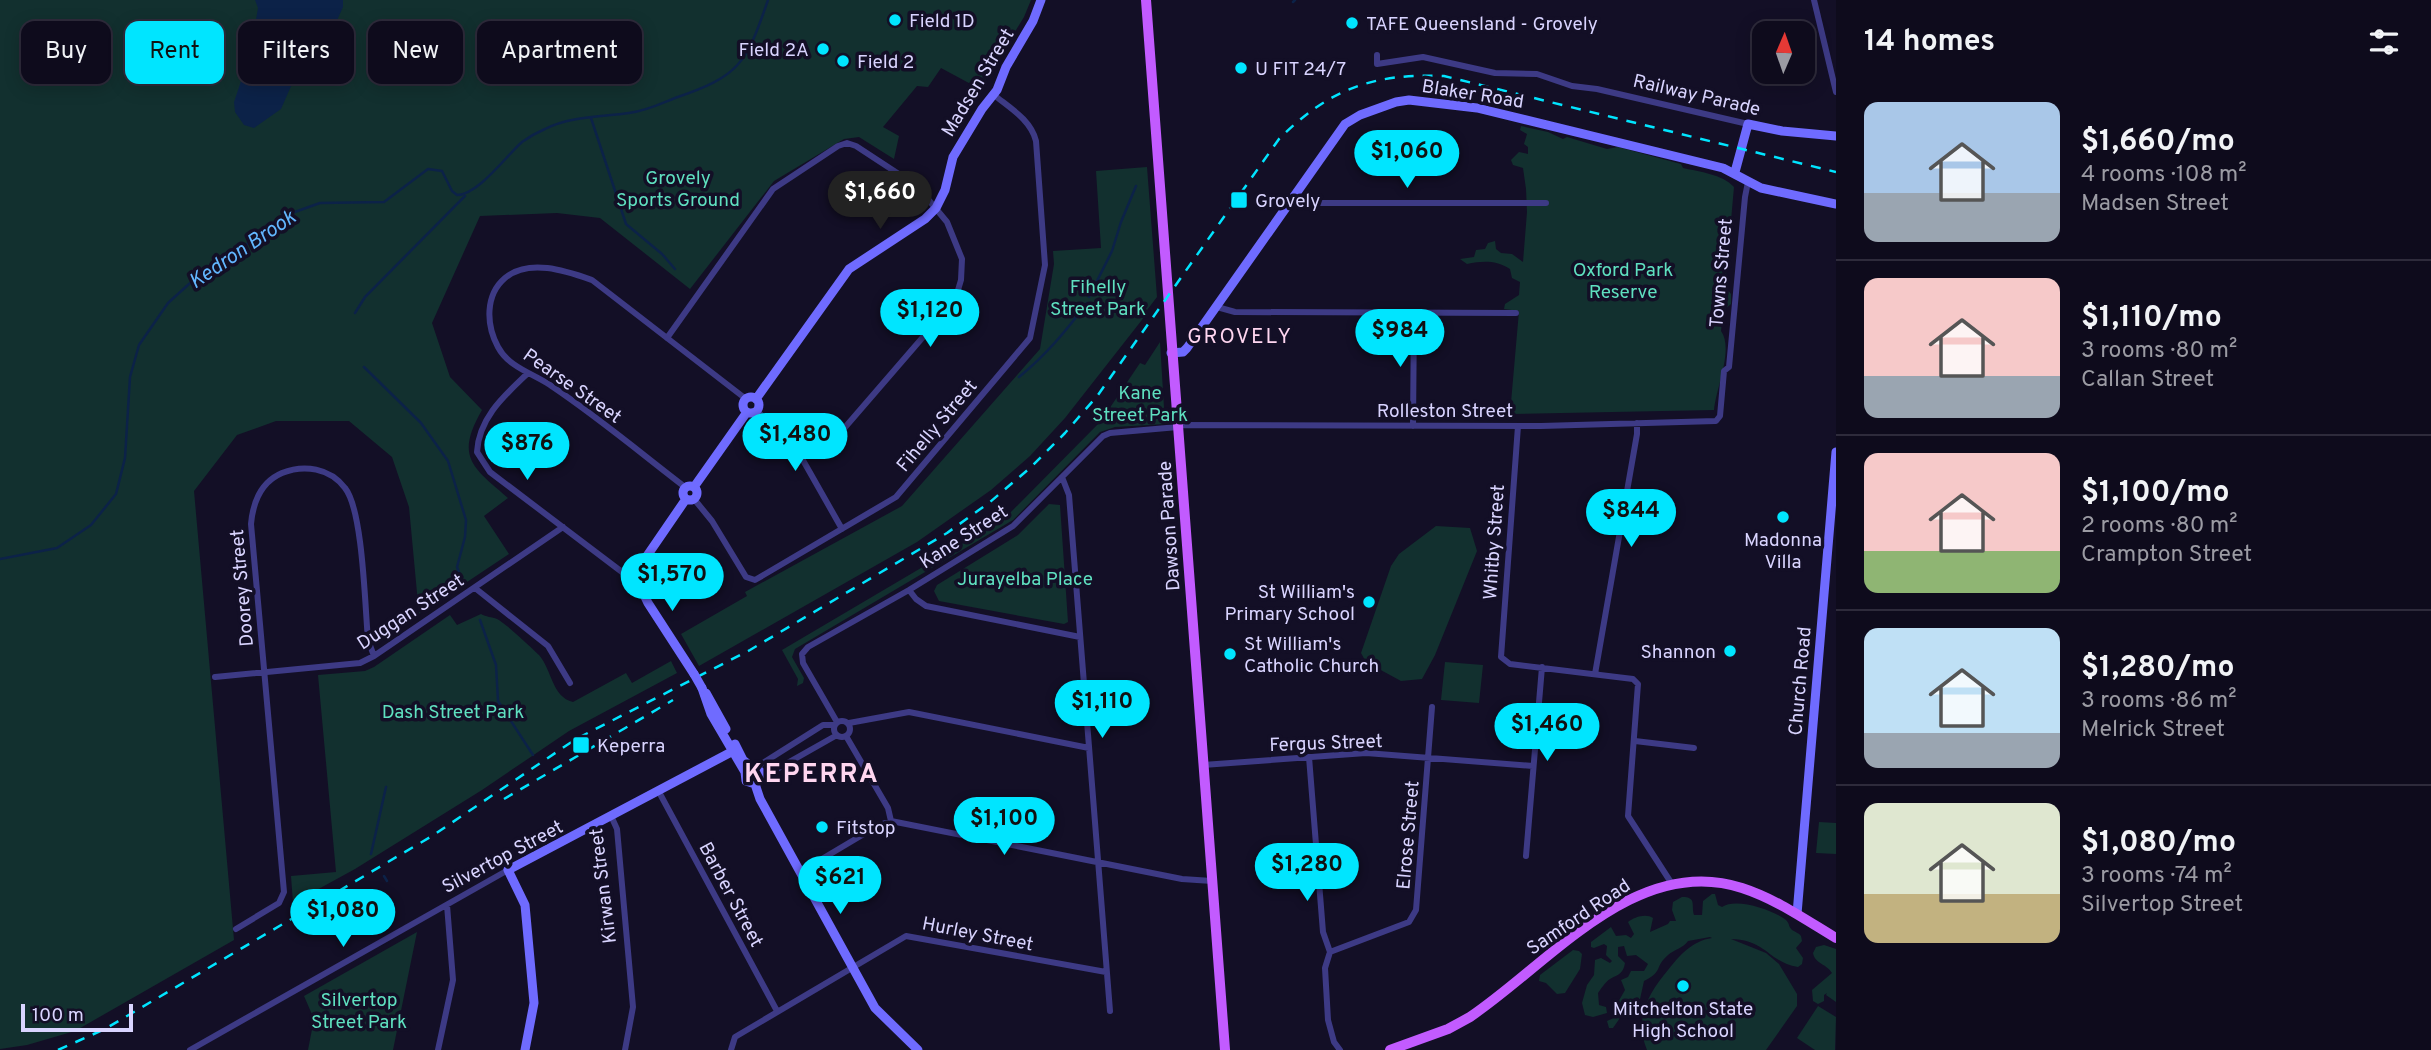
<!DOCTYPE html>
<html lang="en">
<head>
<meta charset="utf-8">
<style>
	body { margin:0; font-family:Overpass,sans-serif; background:#171425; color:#f1f3f6; height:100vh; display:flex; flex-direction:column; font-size:26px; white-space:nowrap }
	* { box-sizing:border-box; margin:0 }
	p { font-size:23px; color:#9b9ba3 }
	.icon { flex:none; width:38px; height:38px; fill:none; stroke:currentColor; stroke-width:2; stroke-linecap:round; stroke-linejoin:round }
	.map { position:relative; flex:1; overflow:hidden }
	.panel { display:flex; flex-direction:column; background:#0e0b1c; width:595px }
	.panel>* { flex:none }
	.guide { position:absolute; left:21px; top:21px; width:665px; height:63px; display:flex; gap:14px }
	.needle { width:46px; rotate:2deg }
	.fabs { position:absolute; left:1752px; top:21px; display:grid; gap:14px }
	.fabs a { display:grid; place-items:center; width:63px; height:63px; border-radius:14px; background:#0e0b1c; box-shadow:0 4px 18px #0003,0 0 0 2px #2e2b3b; font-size:35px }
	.scale { position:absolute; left:21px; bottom:18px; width:112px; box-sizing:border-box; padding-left:7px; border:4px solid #d9d4ff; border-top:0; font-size:19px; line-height:24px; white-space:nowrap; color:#d9d4ff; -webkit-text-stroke:5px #130f26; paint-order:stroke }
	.price { position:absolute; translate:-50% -60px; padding:0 16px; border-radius:24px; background:#00e5ff; color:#111; font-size:23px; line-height:46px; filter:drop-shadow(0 2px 4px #0008) }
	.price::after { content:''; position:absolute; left:50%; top:42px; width:21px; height:16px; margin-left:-10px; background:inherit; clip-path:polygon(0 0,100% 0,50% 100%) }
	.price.current { background:#222; color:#fff }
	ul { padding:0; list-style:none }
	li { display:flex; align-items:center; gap:21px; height:175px; padding:0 28px }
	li+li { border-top:2px solid #2e2b3b }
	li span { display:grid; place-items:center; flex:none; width:196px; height:140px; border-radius:14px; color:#555 }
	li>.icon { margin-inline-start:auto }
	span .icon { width:84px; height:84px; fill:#fffc; stroke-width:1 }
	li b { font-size:30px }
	h2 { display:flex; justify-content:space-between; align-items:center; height:84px; padding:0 28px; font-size:30px }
	.chip { padding:0 24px; border-radius:14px; background:#0e0b1c; box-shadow:0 4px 18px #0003,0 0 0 2px #2e2b3b; font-size:24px; line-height:63px }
	.chip.current { background:#00e5ff; color:#111 }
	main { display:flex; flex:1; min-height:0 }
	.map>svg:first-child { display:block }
</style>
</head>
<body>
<main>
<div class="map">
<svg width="1836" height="1050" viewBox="0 0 1836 1050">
	<rect width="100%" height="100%" fill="#130f26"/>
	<path fill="#12302f" d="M0 0H1031L1024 17 980 89 941 68 928 87 917 86 883 127 899 136 894 159 859 137 844 139 774 181 690 289 600 218 557 213 480 216 432 323 450 377 482 410C455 457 472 467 508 498L484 516 509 554 419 614 409 507 392 457 349 421H276L237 435 194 491 234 940 75 1031 27 1045 0 1049Z
		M1521 126 1548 132 1563 139 1567 137 1607 149 1618 147 1681 164 1683 168C1700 172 1722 174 1734 187L1725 287 1731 294V304L1723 311 1721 331C1734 349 1716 388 1714 410L1510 414 1519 311 1504 309 1505 304 1519 295 1520 282 1512 278 1510 269C1495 260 1483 261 1467 264L1460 259 1474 257 1476 250 1485 249 1488 243 1495 241 1496 249 1501 253 1512 254 1523 262 1527 212 1526 189 1523 168 1513 165 1511 160 1519 152 1528 154V147L1524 144 1527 134 1520 130Z
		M1147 167 1157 297 1144 314 1145 316 1065 418 1030 456 991 490 917 542 699 666 681 634 747 596 745 592 902 506 1040 349 1054 264 1053 251 1101 248 1096 171Z
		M1160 342 1165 424 1115 427 1100 432 1013 520 795 649 792 657 804 678 803 683 797 686 798 679 782 650 1004 519 1101 421 1140 363 1145 365Z
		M1049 504 1060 505 1068 622 1064 624 939 601 934 591 937 585 1018 535Z
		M1436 526 1470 528 1477 551 1435 655 1422 679 1401 681 1366 662 1361 653 1391 566 1399 554Z
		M481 614C486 617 492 617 497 619 504 622 533 649 539 655 552 670 552 697 573 702L626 673 632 683 671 661 677 673 569 731 482 790 355 869 293 903 291 876 336 872 318 675 365 671 374 667 450 615 457 625Z
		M1445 662 1483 665 1479 703 1441 700Z
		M1819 822 1836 823V854L1816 853Z
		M1712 894H1715L1718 905 1722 907C1736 897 1773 910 1786 920 1790 924 1788 926 1792 930 1795 932 1799 933 1801 936L1802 941 1796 948 1803 958 1802 964 1798 967C1768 962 1767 940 1731 939L1766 953 1779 964 1797 994V1006L1766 1050H1647C1634 1018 1648 994 1668 970 1680 955 1692 941 1712 938L1710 937 1688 941C1682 949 1675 949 1668 955 1654 967 1664 971 1644 981L1640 999 1629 1005 1613 1028H1609L1607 1021 1616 1017 1617 1004 1625 990 1621 980 1628 977 1631 971H1644L1648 964 1636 955 1627 956 1624 946 1618 947V956L1625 963C1623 974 1619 974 1610 979 1605 982 1601 989 1598 993L1599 1005 1606 1007 1607 1013 1593 1017 1585 1015 1582 1003 1587 985 1594 975 1595 960 1601 958 1610 963 1612 961 1606 955 1607 946 1604 944 1594 948 1591 947V942L1611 927 1616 936 1626 935 1631 938 1634 934 1628 922C1634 917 1646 913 1653 918L1650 932 1668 924 1670 921H1676L1672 910 1673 902 1682 897C1697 897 1691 905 1694 915H1702L1703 901Z
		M417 932 393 1050H308L314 1019 304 996Z
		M1824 945 1836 949V1002L1826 995 1827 993 1824 995V1001L1818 1004 1813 1001 1812 990 1832 973C1827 964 1815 964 1813 953L1816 947Z
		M1573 950 1579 951 1582 954 1580 969 1565 993 1557 994 1546 983 1539 981 1540 975Z
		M1818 1006 1836 1017 1835 1050H1815L1797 1038Z"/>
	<path fill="#0c2248" d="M255 0H343V7L334 27 295 77 281 109 254 128 244 125 235 112 234 102 250 54 258 8Z"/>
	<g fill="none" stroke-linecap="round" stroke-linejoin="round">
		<path stroke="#0c2248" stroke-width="2.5" d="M1293 2 1295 0
			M591 118 626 224 662 254 675 269
			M1089 297 1112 251 1121 222 1136 186
			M355 313 365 297 465 196
			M364 367 421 423 448 461 466 520 465 537 457 567 463 583
			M1019 377C1046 355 1066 331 1087 303
			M0 559 57 548 91 525 116 494 125 458 130 377 139 345 168 303 189 284 292 213 320 203 384 202 428 169 442 171 452 191 457 195C478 195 506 156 522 142 529 137 538 132 545 129 570 116 602 117 629 113 646 111 660 104 675 98 740 76 746 64 768 0
			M480 620 496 665 498 701 533 755
			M371 854 386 787
			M384 876 387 881"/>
		<path stroke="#3d3a85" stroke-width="6" d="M1814 0 1836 92
			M1377 55V64L1423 57 1495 73 1537 74 1572 86 1597 89 1748 124
			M1291 201 1295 203H1546
			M1217 307 1235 312 1516 313
			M667 338 773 189 838 146 847 143 856 146 917 186 947 222 962 259 961 280 955 300 841 432 800 455
			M528 373C505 395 479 417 477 452L490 472 622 572 629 574
			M757 411 800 455 842 529
			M1178 425 1541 426 1716 421 1720 416 1724 371 1729 367 1745 197 1748 182
			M1413 426 1414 313
			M1518 426 1501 657 1510 664 1633 679 1638 684 1628 816 1672 884
			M1062 477 1069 495 1110 1011
			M685 487C642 454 599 418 553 387 535 374 509 368 498 347 486 325 485 295 505 278 529 258 566 271 592 280L746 399
			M694 499 712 521 746 577 755 580 896 497 1030 338 1045 265 1036 141C1031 120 1010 108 994 95
			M475 588 548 646 570 683
			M909 590 916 599 926 606 1080 637
			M1595 674 1637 434V423
			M215 677 360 663 374 656 563 527
			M834 729a8 8 0 1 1 16 0a8 8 0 1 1-16 0Z
			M837 722 803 663 802 654 808 647 909 590 1013 526 1103 436 1110 433 1178 427
			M849 723 909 712 1089 748
			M846 736 888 808 891 821
			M1635 741 1694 748
			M1309 757 1323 932 1330 952 1325 968 1328 1020 1334 1042 1340 1050
			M1203 765 1366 753 1533 766
			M755 768 823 725H835
			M761 778 837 735
			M659 792 777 1011
			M612 818 617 829 633 1007 625 1050
			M1526 856 1542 667
			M800 872 879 825 891 821 1182 879 1212 881
			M236 929 279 903 284 892 251 524C253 502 261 482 282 473 304 464 330 468 345 488 363 510 365 608 368 640L374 656
			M1330 952 1409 922 1416 910 1432 707
			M190 1050 508 870
			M438 1050 453 980 447 905
			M731 1050 735 1037 906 936 1106 972"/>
		<path stroke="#6f6bff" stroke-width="9" d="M1735 172 1748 124 1782 131 1836 136
			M1171 353 1183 352 1187 348 1345 124 1360 115 1396 102 1409 100 1477 108 1723 168 1761 188 1836 204
			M743 405a8 8 0 1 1 16 0a8 8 0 1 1-16 0Z
			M756 399 849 269 925 219 936 208 945 190 953 157 982 109 997 90 1006 67 1033 21 1041 0
			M683 493a7 7 0 1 1 14 0a7 7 0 1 1-14 0Z
			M694 487 747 412
			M629 574a6 6 0 1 1 12 0a6 6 0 1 1-12 0Z
			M638 569 686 499
			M637 580 648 603 694 674
			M702 688 711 714 745 772 746 781 755 784
			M706 693 726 729
			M735 744 743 760 752 767
			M748 769 755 768 761 772 760 780 755 784
			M755 784 760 799 875 1008 918 1050
			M1797 914 1836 452
			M525 1050 534 1003 525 905 508 870 737 749"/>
		<path stroke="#c25bff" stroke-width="10" d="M1146 0 1225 1050
			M1390 1050 1448 1029 1470 1017C1549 964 1636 853 1742 888 1776 899 1806 920 1836 938"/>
		<path stroke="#00e5ff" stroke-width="2.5" stroke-dasharray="10 9" stroke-linecap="butt" d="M504 799 673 700
			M58 1050 105 1029 432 836 576 739 750 650 947 533 990 502 1030 468 1065 433 1098 395 1279 139C1329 89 1373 73 1444 76L1836 172"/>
		<path stroke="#6f6bff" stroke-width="9" d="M694 674 702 688"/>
	</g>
	<g fill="#00e5ff" stroke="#130f26" stroke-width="2.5">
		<circle cx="895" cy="20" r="7"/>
		<circle cx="1352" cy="23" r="7"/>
		<circle cx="823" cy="49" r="7"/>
		<circle cx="843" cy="61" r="7"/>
		<circle cx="1241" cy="68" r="7"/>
		<rect x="1230" y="191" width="18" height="18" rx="3.5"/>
		<circle cx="1783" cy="517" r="7"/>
		<circle cx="1369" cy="602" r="7"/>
		<circle cx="1730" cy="651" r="7"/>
		<circle cx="1230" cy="654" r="7"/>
		<rect x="572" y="736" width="18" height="18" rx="3.5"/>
		<circle cx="822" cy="827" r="7"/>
		<circle cx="1683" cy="986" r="7"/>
	</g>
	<g text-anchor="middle" stroke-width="7" stroke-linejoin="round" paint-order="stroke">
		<g font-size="19" fill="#d9d4ff" stroke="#130f26" text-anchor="start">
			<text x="909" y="27">Field 1D</text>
			<text x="1366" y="30">TAFE Queensland - Grovely</text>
			<text x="809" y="56" text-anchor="end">Field 2A</text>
			<text x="857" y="68">Field 2</text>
			<text x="1255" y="75">U FIT 24/7</text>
			<text x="1255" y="207">Grovely</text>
			<text x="1783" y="546" text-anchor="middle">Madonna<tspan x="1783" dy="22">Villa</tspan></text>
			<text x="1355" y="598" text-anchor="end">St William's<tspan x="1355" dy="22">Primary School</tspan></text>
			<text x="1244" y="650">St William's<tspan x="1244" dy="22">Catholic Church</tspan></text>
			<text x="1716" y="658" text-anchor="end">Shannon</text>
			<text x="597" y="752">Keperra</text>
			<text x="836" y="834">Fitstop</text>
			<text x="1683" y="1015" text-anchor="middle">Mitchelton State<tspan x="1683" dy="22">High School</tspan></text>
		</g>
		<g font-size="19" fill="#d9d4ff" stroke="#130f26">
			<text transform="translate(977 82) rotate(-59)" y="7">Madsen Street</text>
			<text transform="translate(1473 93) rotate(9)" y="7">Blaker Road</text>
			<text transform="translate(1697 94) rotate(13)" y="7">Railway Parade</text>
			<text transform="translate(1720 273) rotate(-85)" y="7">Towns Street</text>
			<text transform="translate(573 385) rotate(35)" y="7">Pearse Street</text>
			<text x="1445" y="417">Rolleston Street</text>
			<text transform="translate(936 425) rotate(-50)" y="7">Fihelly Street</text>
			<text transform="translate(1168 526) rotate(-94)" y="7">Dawson Parade</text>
			<text transform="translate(963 536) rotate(-33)" y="7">Kane Street</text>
			<text transform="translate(1493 542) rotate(-86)" y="7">Whitby Street</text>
			<text transform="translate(241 588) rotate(-95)" y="7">Doorey Street</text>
			<text transform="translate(410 611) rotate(-33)" y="7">Duggan Street</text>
			<text transform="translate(1799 681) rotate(-85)" y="7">Church Road</text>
			<text transform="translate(1326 742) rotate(-2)" y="7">Fergus Street</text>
			<text transform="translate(1407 835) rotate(-85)" y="7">Elrose Street</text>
			<text transform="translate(502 856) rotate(-28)" y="7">Silvertop Street</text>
			<text transform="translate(602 886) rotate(-97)" y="7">Kirwan Street</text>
			<text transform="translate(732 894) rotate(62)" y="7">Barber Street</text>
			<text transform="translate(1578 916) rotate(-34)" y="7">Samford Road</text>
			<text transform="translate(978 933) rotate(11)" y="7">Hurley Street</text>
		</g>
		<g font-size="19" fill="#5fe0c0" stroke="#130f26">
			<text x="678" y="184">Grovely<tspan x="678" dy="22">Sports Ground</tspan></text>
			<text x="1623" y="276">Oxford Park<tspan x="1623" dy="22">Reserve</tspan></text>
			<text x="1098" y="293">Fihelly<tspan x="1098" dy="22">Street Park</tspan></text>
			<text x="1140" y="399">Kane<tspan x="1140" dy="22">Street Park</tspan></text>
			<text x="1025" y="585">Jurayelba Place</text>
			<text x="453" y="718">Dash Street Park</text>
			<text x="359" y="1006">Silvertop<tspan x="359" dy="22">Street Park</tspan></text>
		</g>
		<g font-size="21" font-style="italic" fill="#62b6ff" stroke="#130f26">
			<text transform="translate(242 249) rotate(-34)" y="7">Kedron Brook</text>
		</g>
		<g font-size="21" letter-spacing="2" fill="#ffd6f0" stroke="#130f26">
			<text x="1240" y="343">GROVELY</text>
		</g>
		<g font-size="26" font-weight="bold" letter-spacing="2" fill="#ffd6f0" stroke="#130f26">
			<text x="812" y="782">KEPERRA</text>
		</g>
	</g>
</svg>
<div class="fabs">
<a><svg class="needle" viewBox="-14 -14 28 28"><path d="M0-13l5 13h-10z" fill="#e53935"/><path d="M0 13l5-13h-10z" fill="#9b9ba3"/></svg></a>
</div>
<div class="scale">100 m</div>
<b class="price" style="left:1407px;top:190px">$1,060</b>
<b class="price current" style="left:880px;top:231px">$1,660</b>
<b class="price" style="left:930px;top:349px">$1,120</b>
<b class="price" style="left:1400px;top:369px">$984</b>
<b class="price" style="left:795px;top:473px">$1,480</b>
<b class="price" style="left:527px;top:482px">$876</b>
<b class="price" style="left:1631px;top:549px">$844</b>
<b class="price" style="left:672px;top:613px">$1,570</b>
<b class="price" style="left:1102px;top:740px">$1,110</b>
<b class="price" style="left:1547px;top:763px">$1,460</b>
<b class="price" style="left:1004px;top:857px">$1,100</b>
<b class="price" style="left:1307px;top:903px">$1,280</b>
<b class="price" style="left:840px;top:916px">$621</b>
<b class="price" style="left:343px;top:949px">$1,080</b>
<div class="guide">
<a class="chip">Buy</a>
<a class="chip current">Rent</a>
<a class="chip">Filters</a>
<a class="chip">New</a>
<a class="chip">Apartment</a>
</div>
</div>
<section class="panel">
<h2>14 homes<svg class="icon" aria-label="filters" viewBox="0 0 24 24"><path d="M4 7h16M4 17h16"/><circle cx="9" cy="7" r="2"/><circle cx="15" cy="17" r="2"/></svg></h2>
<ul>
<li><span style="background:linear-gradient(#a9c7e8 65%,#9aa5b1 0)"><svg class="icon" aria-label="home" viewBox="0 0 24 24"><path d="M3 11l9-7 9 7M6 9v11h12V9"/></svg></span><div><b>$1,660/mo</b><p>4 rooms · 108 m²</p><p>Madsen Street</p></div></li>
<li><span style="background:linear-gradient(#f6c9c9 70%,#9aa5b1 0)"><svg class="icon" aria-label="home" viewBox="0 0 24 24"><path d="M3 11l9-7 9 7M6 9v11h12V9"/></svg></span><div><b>$1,110/mo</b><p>3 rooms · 80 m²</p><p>Callan Street</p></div></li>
<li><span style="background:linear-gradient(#f6c9c9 70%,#8fb573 0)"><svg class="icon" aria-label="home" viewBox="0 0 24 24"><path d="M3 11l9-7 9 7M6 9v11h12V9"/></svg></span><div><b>$1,100/mo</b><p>2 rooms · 80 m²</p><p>Crampton Street</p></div></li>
<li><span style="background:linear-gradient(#bfe0f5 75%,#9aa5b1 0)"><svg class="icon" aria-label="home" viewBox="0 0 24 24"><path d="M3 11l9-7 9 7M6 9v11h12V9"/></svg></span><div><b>$1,280/mo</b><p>3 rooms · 86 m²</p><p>Melrick Street</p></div></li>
<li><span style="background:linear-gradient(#dfe7d0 65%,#c2b280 0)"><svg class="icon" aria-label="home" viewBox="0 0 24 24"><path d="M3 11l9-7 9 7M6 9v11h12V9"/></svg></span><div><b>$1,080/mo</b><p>3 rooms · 74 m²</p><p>Silvertop Street</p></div></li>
</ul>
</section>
</main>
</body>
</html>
